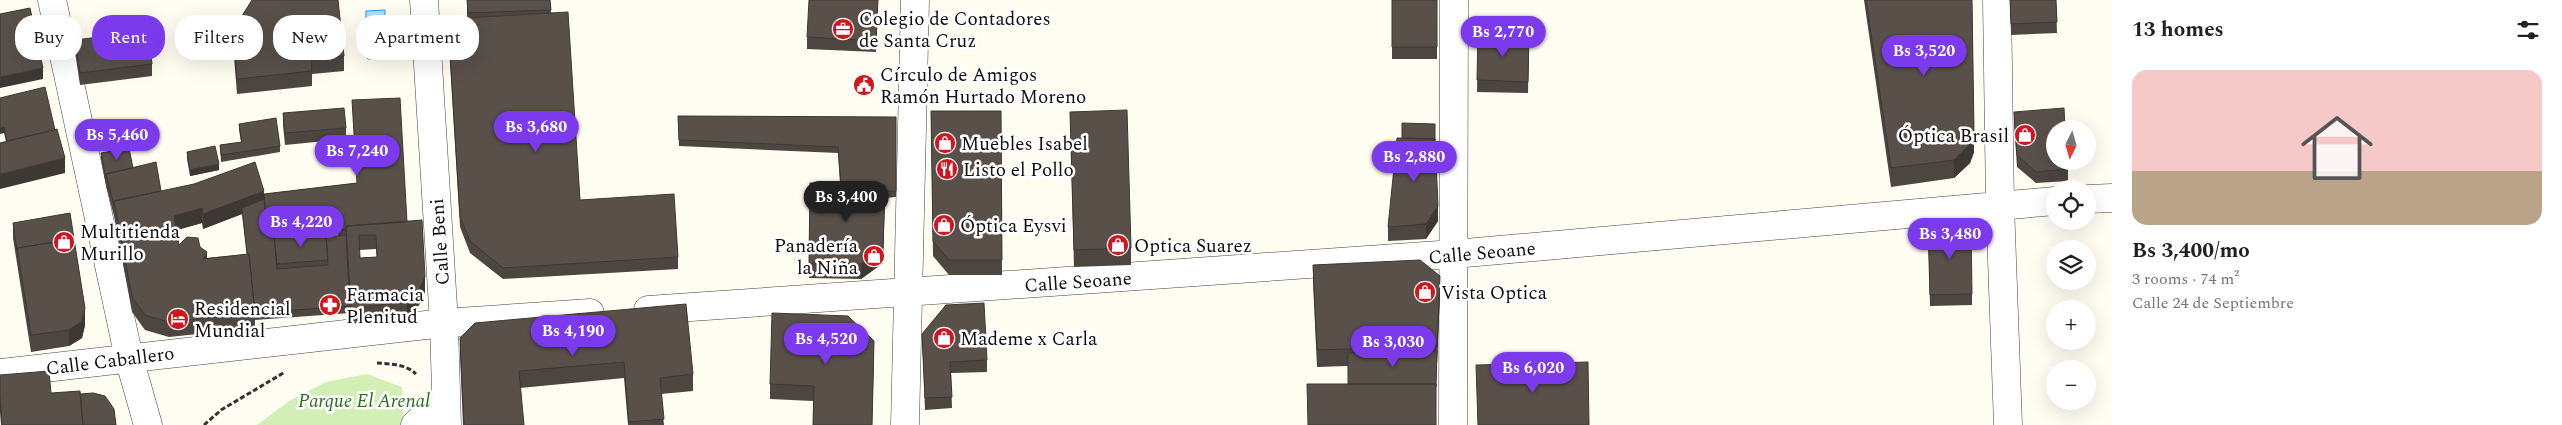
<!DOCTYPE html>
<html lang="en">
<head>
<meta charset="utf-8">
<style>
	body { margin:0; font-family:Spectral,serif; background:#f2f2f2; color:#202124; height:100vh; display:flex; flex-direction:column; font-size:19px; white-space:nowrap }
	* { box-sizing:border-box; margin:0 }
	p { font-size:16px; color:#757577 }
	.icon { flex:none; width:28px; height:28px; fill:none; stroke:currentColor; stroke-width:2; stroke-linecap:round; stroke-linejoin:round }
	.map { position:relative; flex:1; overflow:hidden }
	.details { display:flex; flex-direction:column; background:#fff; width:450px }
	.details>* { flex:none }
	.guide { position:absolute; left:15px; top:15px; width:475px; height:45px; display:flex; gap:10px }
	.needle { width:32px; rotate:185deg }
	.tools { position:absolute; left:2046px; top:120px; display:grid; gap:10px }
	.tools a { display:grid; place-items:center; width:50px; height:50px; border-radius:50%; background:#fff; box-shadow:0 5px 20px #0002; font-size:25px }
	.price { position:absolute; translate:-50% -42px; padding:0 11px; border-radius:18px; background:#7c3aed; color:#fff; font-size:16px; line-height:32px; filter:drop-shadow(0 1px 2px #0008) }
	.price::after { content:''; position:absolute; left:50%; top:30px; width:15px; height:11px; margin-left:-8px; background:inherit; clip-path:polygon(0 0,100% 0,50% 100%) }
	.price.active { background:#222; color:#fff }
	ul { padding:0; list-style:none }
	li { display:grid; align-content:center; gap:10px; height:265px; padding:0 20px }
	li+li { border-top:1px solid #e0e0e0 }
	li span { display:grid; place-items:center; height:155px; border-radius:15px; color:#555 }
	li>.icon { margin-inline-start:auto }
	span .icon { width:90px; height:90px; fill:#fffc; stroke-width:1 }
	li b { font-size:21px }
	h2 { display:flex; justify-content:space-between; align-items:center; height:60px; padding:0 20px; font-size:21px }
	.chip { padding:0 18px; border-radius:20px; background:#fff; box-shadow:0 5px 20px #0002; font-size:18px; line-height:45px }
	.chip.active { background:#7c3aed; color:#fff }
	main { display:flex; flex:1; min-height:0 }
	.map>svg:first-child { display:block }
</style>
</head>
<body>
<main>
<div class="map">
<svg width="2112" height="425" viewBox="0 0 2112 425">
	<rect width="100%" height="100%" fill="#fffcf1"/>
	<path fill="#d3efb6" d="M367 374 402 387 404 425H257L289 401 326 382Z"/>
	<path fill="#afe0fd" stroke="#2e96dc" d="M385 10V54L380 59H368L365 55 366 11Z"/>
	<g fill="none" stroke-linecap="round" stroke-linejoin="round">
		<g stroke="#424242" stroke-width="29">
			<path id="minor" d="M52 0 129 358 148 425
				M424 0 444 323 447 425
				M1997 0 2000 205 2008 425
				M2088 199 2112 198
				M648 310 1454 254 2055 201
				M0 373 444 323 590 313
				M415 425 431 410 446 404
				M905 425 915 0
				M1453 425 1454 0"/>
		</g>
		<path stroke="#313131" stroke-width="3" stroke-dasharray="5 2.5" stroke-linecap="butt" d="M377 363C390 364 406 364 416 374
			M204 425 221 410 285 372"/>
		<use href="#minor" stroke="#fff" stroke-width="28"/>
	</g>
	<path fill="#4d4540" fill-rule="evenodd" d="M467 0H550L551 13 580 200 678 257V269L503 279 470 253 460 227 448 31V19L467 18Z
		M1392 0H1437V59H1392Z
		M1864 0H1972L1974 152 1970 163 1954 178 1891 187Z
		M2010 0H2056L2057 33 2011 35Z
		M878 9 876 52 807 49V37Z
		M233 30 344 56V71L312 74V86L237 94 233 45Z
		M1478 33 1529 35 1528 93 1477 92Z
		M75 40 152 64V76L80 85 75 52Z
		M0 98 65 173 6 142 4 133Z
		M352 100 407 222 425 292 419 305 407 316 351 324 350 313 255 320V328L169 337 145 330 132 312 114 216 106 186 101 159V153L133 168 161 191 264 194 357 183ZM242 214 247 254 207 258 200 247 179 245 176 230 202 223 203 229ZM338 229V236L274 240V236ZM376 249 377 257 360 258 359 250Z
		M931 111H1001L1002 275H949L933 256Z
		M1070 112 1131 248V265L1074 267Z
		M2014 112 2068 169V181L2036 183 2017 167 2014 123Z
		M283 113 346 128V139L285 145 283 125Z
		M678 116 896 117V197L885 198 883 263 861 279 809 278 810 183 840 184 838 153 679 146Z
		M239 124 280 146V152L221 162 220 145 241 142 239 130Z
		M1435 141 1438 221 1426 239 1388 241V227Z
		M187 152 219 170 190 176 187 159Z
		M13 223 85 325 82 338 69 346 31 352 13 238Z
		M1928 225 1972 294V305L1930 306Z
		M1313 265 1440 293 1437 363 1317 367 1313 282Z
		M475 323 693 374V391L661 394 664 425H628L624 378 520 388 524 425H463L460 355V338Z
		M922 334 987 360V372L951 373 952 408 925 410Z
		M874 355 872 425H813V401L770 399V384Z
		M0 375 51 393 80 394 116 425H1L0 412Z"/>
	<path fill="#3e3834" d="M878 0V9L876 52V41Z
		M43 68V79L0 88V77Z
		M4 127V133L0 134V128Z
		M1974 133V152L1970 163 1954 178V160Z
		M65 158V173L0 189V174Z
		M219 164V170L190 176V170Z
		M885 185 883 263 861 279V264Z
		M264 191V206L242 208V214L203 229V214Z
		M1438 206V221L1426 239V224Z
		M202 208V223L174 231V216Z
		M207 252V267L203 259Z
		M1440 276V293L1437 363V346Z
		M425 277V292L419 305 407 316V301Z
		M85 308V325L82 338 69 346V330Z"/>
	<path fill="#59504a" stroke="#3e3834" fill-rule="evenodd" d="M252 0H338L344 56 311 59 312 71 237 79 233 30Z
		M467 0H550L551 10 468 13Z
		M809 0H878L876 41 807 37Z
		M1392 0H1437V47H1392Z
		M1866 0H1972L1974 133 1970 144 1954 160 1891 168Z
		M2010 0H2056L2057 22 2011 24Z
		M30 8 43 68 0 77V14Z
		M568 12 580 200 674 194 678 257 503 268 470 241 460 216 448 19Z
		M148 31 152 64 80 73 75 40Z
		M1478 33 1529 35 1528 82 1477 80Z
		M45 87 55 130 7 141 4 127 0 128V98Z
		M400 98 407 222 346 226V229L339 230 338 218 267 225 264 194 357 183 352 100Z
		M344 108 346 128 285 133 283 113Z
		M2064 108 2065 129H2055V161H2068V169L2036 172 2017 155 2014 112Z
		M1127 110 1131 248 1074 250 1070 112Z
		M931 111H1001L1002 260H949L933 241Z
		M678 116 896 117V191H885V185L841 184 838 147 679 140Z
		M276 118 280 146 221 155 220 145 242 142 239 124Z
		M1402 123 1435 124V140V139L1402 138Z
		M57 129 65 158 0 174V143Z
		M1397 138 1435 139 1438 206 1426 224 1388 227Z
		M215 146 219 164 190 170 187 152Z
		M129 148 133 168 106 174V179L101 153Z
		M156 162 161 191 114 201V205L106 174Z
		M255 162 264 191 203 214 202 208 174 216 179 245 187 237 198 238 200 247 207 252 203 259 249 254 255 313 169 322 145 315 132 297 114 201 194 184Z
		M810 183 885 185 883 248 861 264 809 263Z
		M264 199 267 230 274 235 277 269 328 265 326 237 346 235 350 306 255 313 249 254H247L242 208Z
		M70 213 74 239 17 248V250L13 223Z
		M422 220 425 277 419 290 407 301 351 309 346 226ZM359 235H376L377 257 360 258Z
		M1961 224 1971 230 1972 294 1930 295 1928 225Z
		M326 232 328 260 277 264 274 236Z
		M74 239 85 308 82 321 69 330 31 335 17 248Z
		M1420 260 1440 276 1437 346 1317 350 1313 265Z
		M984 303 987 360 950 362 952 397 925 398 922 334 946 305Z
		M686 304 693 374 660 378 664 419 629 422 624 362 519 371 524 425H464L460 338 475 323Z
		M772 313 848 316 874 341 872 425H813L814 386 770 384Z
		M1437 351 1436 387V384H1348V353Z
		M1588 362 1589 425H1478L1476 365Z
		M49 371 51 393 80 391 83 425H2L0 397V375Z
		M1307 384H1436V425H1308Z
		M93 393 105 396 114 409 116 425H83L80 394Z"/>
	<defs>
		<g id="office-disc" transform="scale(1.125)"><circle r="9.5" fill="#cf1720" stroke="#fff"/><path d="M-6-3h4V-5.5h4V-3h4V5H-6ZM-1-4.5V-3h2v-1.5ZM-6 0V1H6V0Z" fill="#fff"/></g>
		<g id="civic-disc" transform="scale(1.125)"><circle r="9.5" fill="#cf1720" stroke="#fff"/><path d="M-.6-6.5H3V-4.5H.6V-3L4-1V1h2V6H-6V1h2V-1L-.6-3ZM-1.2 2.5V6h2.4V2.5Z" fill="#fff"/></g>
		<g id="shop-disc" transform="scale(1.125)"><circle r="9.5" fill="#cf1720" stroke="#fff"/><path d="M-5-2.5h2.3a2.7 3.5 0 0 1 5.4 0H5L5.5 6h-11ZM-1.5-2.5h3a1.5 2.3 0 0 0-3 0Z" fill="#fff"/></g>
		<g id="restaurant-disc" transform="scale(1.125)"><circle r="9.5" fill="#cf1720" stroke="#fff"/><path d="M-5-6h1v4h1v-4h1v4h1v-4h1v5L-1.5 .5V6h-2V.5L-5-1ZM5-6V6H3V1.5H1.5Q1.5-4 5-6Z" fill="#fff"/></g>
		<g id="pharmacy-disc" transform="scale(1.125)"><circle r="9.5" fill="#cf1720" stroke="#fff"/><path d="M-2-6h4v4h4v4h-4v4h-4v-4h-4v-4h4Z" fill="#fff"/></g>
		<g id="hotel-disc" transform="scale(1.125)"><circle r="9.5" fill="#cf1720" stroke="#fff"/><path d="M-6-4.5h1.5V1H6V5H4.5V3h-9V5H-6ZM-4 0a1.8 1.8 0 1 1 3.6 0ZM.5 0V-2.5h3Q6-2.5 6 0Z" fill="#fff"/></g>
	</defs>
	<g fill-rule="evenodd">
		<use href="#office-disc" x="843" y="29"/>
		<use href="#civic-disc" x="864" y="85"/>
		<use href="#shop-disc" x="2025" y="135"/>
		<use href="#shop-disc" x="945" y="143"/>
		<use href="#restaurant-disc" x="947" y="169"/>
		<use href="#shop-disc" x="944" y="225"/>
		<use href="#shop-disc" x="64" y="242"/>
		<use href="#shop-disc" x="1118" y="245"/>
		<use href="#shop-disc" x="874" y="256"/>
		<use href="#shop-disc" x="1425" y="292"/>
		<use href="#pharmacy-disc" x="330" y="305"/>
		<use href="#hotel-disc" x="178" y="319"/>
		<use href="#shop-disc" x="944" y="338"/>
	</g>
	<g text-anchor="middle" stroke-width="5" stroke-linejoin="round" paint-order="stroke">
		<g font-size="19" fill="#0f0f0f" stroke="#fff" text-anchor="start">
			<text x="859" y="25">Colegio de Contadores<tspan x="859" dy="22">de Santa Cruz</tspan></text>
			<text x="880" y="81">Círculo de Amigos<tspan x="880" dy="22">Ramón Hurtado Moreno</tspan></text>
			<text x="2009" y="142" text-anchor="end">Óptica Brasil</text>
			<text x="961" y="150">Muebles Isabel</text>
			<text x="963" y="176">Listo el Pollo</text>
			<text x="960" y="232">Óptica Eysvi</text>
			<text x="80" y="238">Multitienda<tspan x="80" dy="22">Murillo</tspan></text>
			<text x="858" y="252" text-anchor="end">Panadería<tspan x="858" dy="22">la Niña</tspan></text>
			<text x="1134" y="252">Optica Suarez</text>
			<text x="1441" y="299">Vista Optica</text>
			<text x="346" y="301">Farmacia<tspan x="346" dy="22">Plenitud</tspan></text>
			<text x="194" y="315">Residencial<tspan x="194" dy="22">Mundial</tspan></text>
			<text x="960" y="345">Mademe x Carla</text>
		</g>
		<g font-size="19" fill="#0f0f0f" stroke="#fff">
			<text transform="translate(439 242) rotate(-94)" y="7">Calle Beni</text>
			<text transform="translate(1482 252) rotate(-5)" y="7">Calle Seoane</text>
			<text transform="translate(1078 281) rotate(-4)" y="7">Calle Seoane</text>
			<text transform="translate(110 360) rotate(-7)" y="7">Calle Caballero</text>
		</g>
		<g font-size="19" font-style="italic" fill="#296f17" stroke="#fff">
			<text x="364" y="407">Parque El Arenal</text>
		</g>
	</g>
</svg>
<div class="tools">
<a><svg class="needle" viewBox="-14 -14 28 28"><path d="M0-13l5 13h-10z" fill="#e53935"/><path d="M0 13l5-13h-10z" fill="#757577"/></svg></a>
<a><svg class="icon" aria-label="locate" viewBox="0 0 24 24"><circle cx="12" cy="12" r="6"/><path d="M12 2v4M12 18v4M2 12h4M18 12h4"/></svg></a>
<a><svg class="icon" aria-label="layers" viewBox="0 0 24 24"><path d="M12 4l9 5-9 5-9-5zM3 14l9 5 9-5"/></svg></a>
<a>+</a>
<a>−</a>
</div>
<b class="price" style="left:1503px;top:58px">Bs 2,770</b>
<b class="price" style="left:1924px;top:77px">Bs 3,520</b>
<b class="price" style="left:536px;top:153px">Bs 3,680</b>
<b class="price" style="left:117px;top:161px">Bs 5,460</b>
<b class="price" style="left:357px;top:177px">Bs 7,240</b>
<b class="price" style="left:1414px;top:183px">Bs 2,880</b>
<b class="price active" style="left:846px;top:223px">Bs 3,400</b>
<b class="price" style="left:301px;top:248px">Bs 4,220</b>
<b class="price" style="left:1950px;top:260px">Bs 3,480</b>
<b class="price" style="left:573px;top:357px">Bs 4,190</b>
<b class="price" style="left:826px;top:365px">Bs 4,520</b>
<b class="price" style="left:1393px;top:368px">Bs 3,030</b>
<b class="price" style="left:1533px;top:394px">Bs 6,020</b>
<div class="guide">
<a class="chip">Buy</a>
<a class="chip active">Rent</a>
<a class="chip">Filters</a>
<a class="chip">New</a>
<a class="chip">Apartment</a>
</div>
</div>
<section class="details">
<h2>13 homes<svg class="icon" aria-label="filters" viewBox="0 0 24 24"><path d="M4 7h16M4 17h16"/><circle cx="9" cy="7" r="2"/><circle cx="15" cy="17" r="2"/></svg></h2>
<ul>
<li><span style="background:linear-gradient(#f6c9c9 65%,#b9a48a 0)"><svg class="icon" aria-label="home" viewBox="0 0 24 24"><path d="M3 11l9-7 9 7M6 9v11h12V9"/></svg></span><div><b>Bs 3,400/mo</b><p>3 rooms · 74 m²</p><p>Calle 24 de Septiembre</p></div></li>
</ul>
</section>
</main>
</body>
</html>
